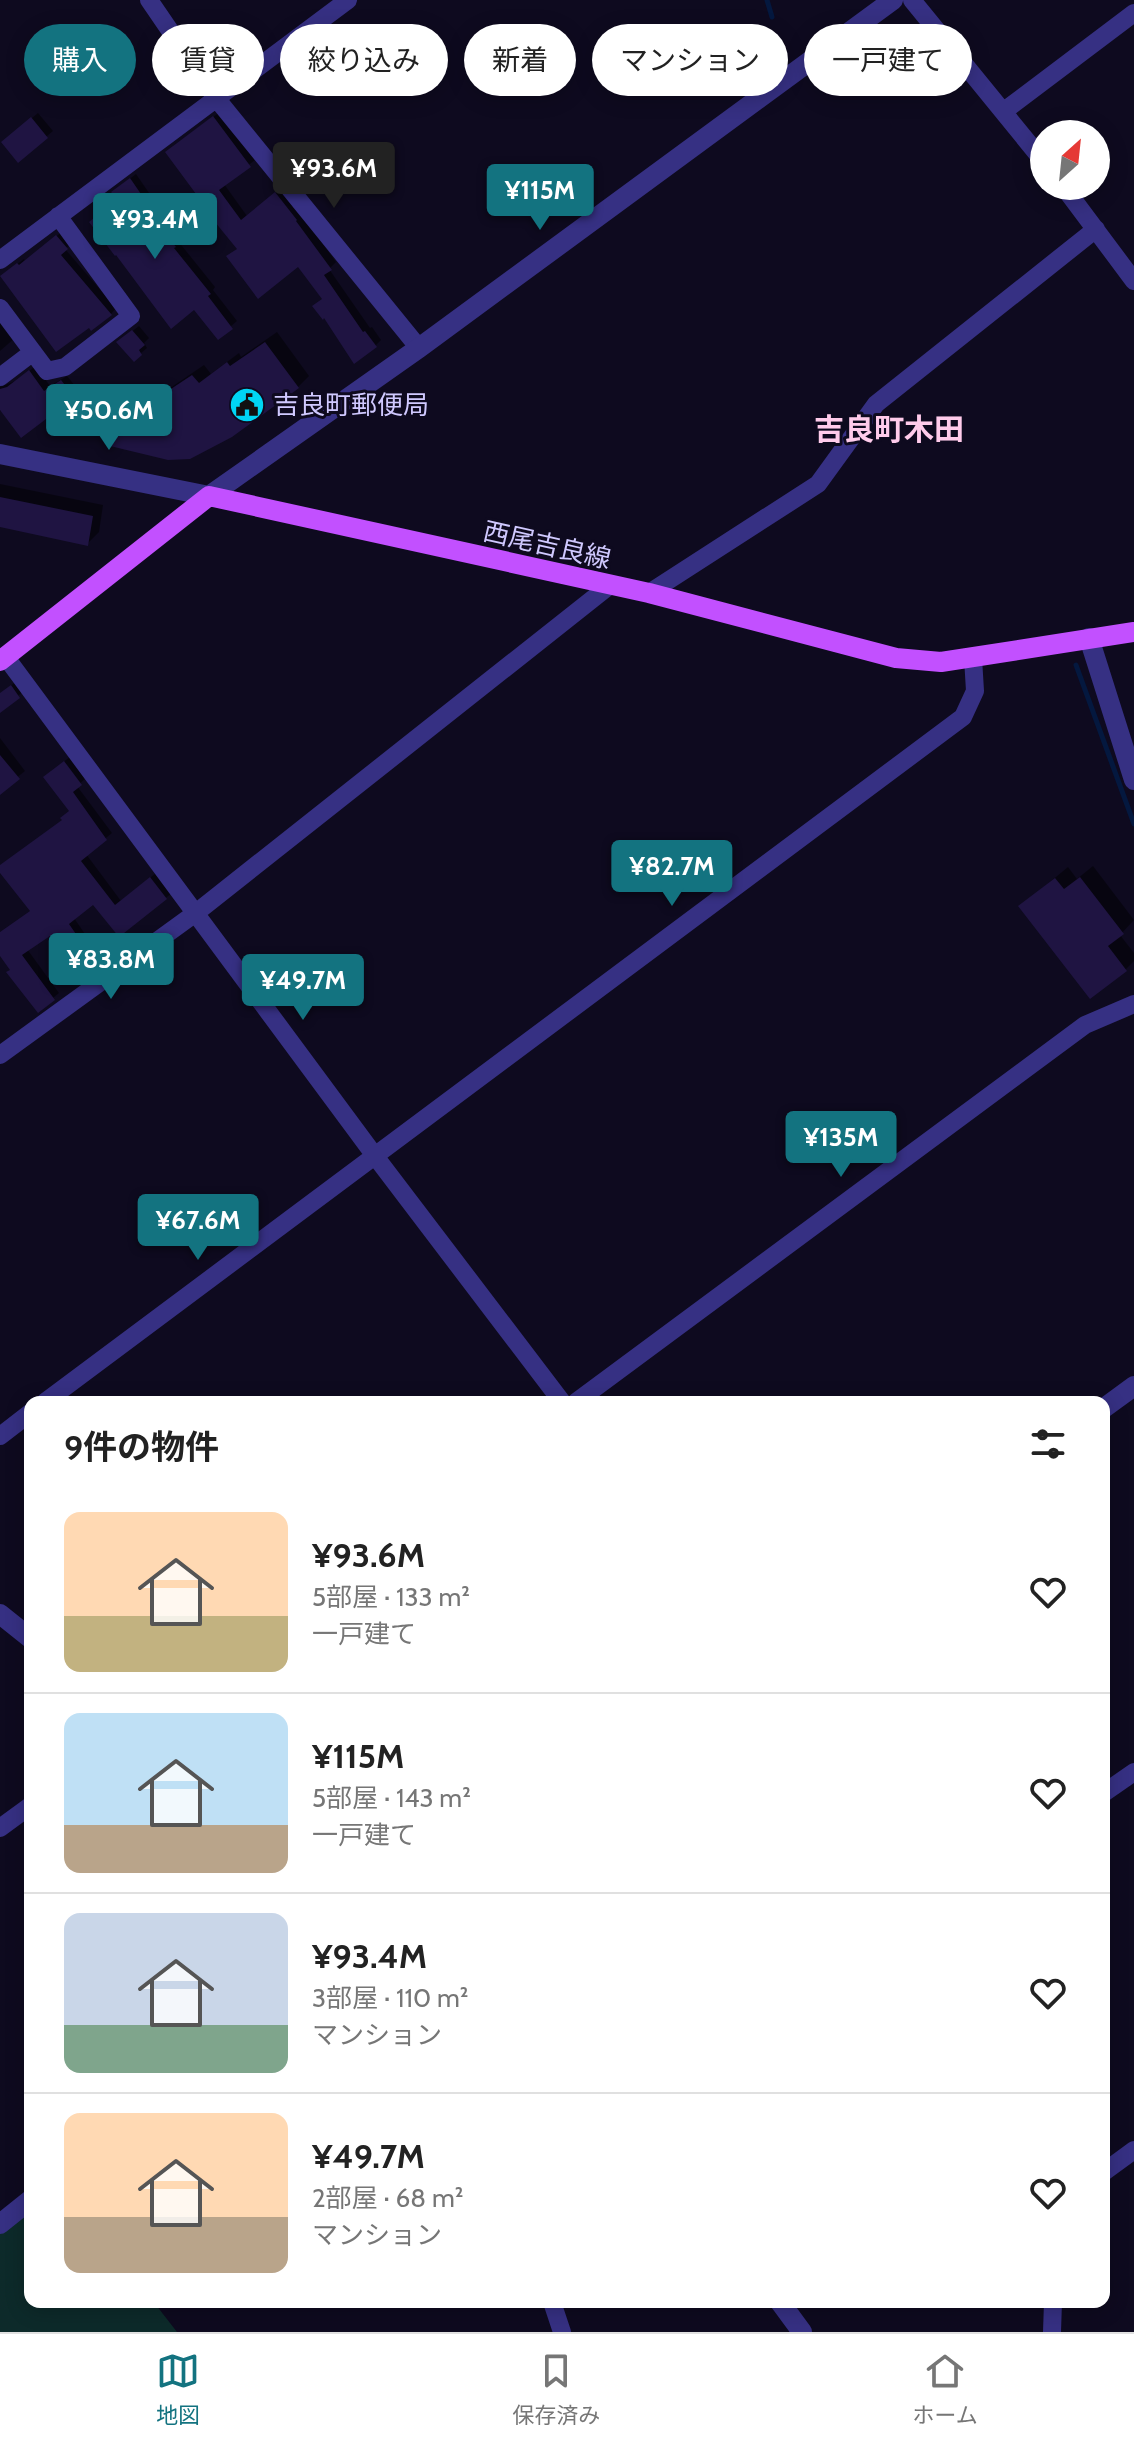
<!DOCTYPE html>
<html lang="ja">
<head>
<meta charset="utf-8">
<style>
	body { margin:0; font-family:Cabin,"Noto Sans JP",sans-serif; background:#f6f6f6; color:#222; height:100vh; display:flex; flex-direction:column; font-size:30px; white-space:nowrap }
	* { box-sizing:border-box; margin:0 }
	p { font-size:26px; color:#767676 }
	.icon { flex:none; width:44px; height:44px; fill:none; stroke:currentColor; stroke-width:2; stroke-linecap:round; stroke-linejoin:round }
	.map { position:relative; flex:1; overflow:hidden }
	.details { position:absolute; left:24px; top:1396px; width:1086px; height:912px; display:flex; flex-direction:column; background:#fff; border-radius:16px; box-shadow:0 4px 20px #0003 }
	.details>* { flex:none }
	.banner { position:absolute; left:24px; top:24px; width:1086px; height:72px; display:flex; gap:16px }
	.needle { width:52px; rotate:27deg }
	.buttons { position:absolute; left:1030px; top:120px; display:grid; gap:16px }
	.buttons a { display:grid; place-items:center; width:80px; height:80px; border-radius:50%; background:#fff; box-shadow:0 4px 20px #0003; font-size:40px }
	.price { position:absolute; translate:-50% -68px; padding:0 18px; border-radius:8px; background:#137380; color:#fff; font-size:26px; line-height:52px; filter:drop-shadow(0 2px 4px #0008) }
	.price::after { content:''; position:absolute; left:50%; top:48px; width:24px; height:18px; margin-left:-12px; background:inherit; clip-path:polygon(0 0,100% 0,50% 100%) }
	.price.on { background:#222; color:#fff }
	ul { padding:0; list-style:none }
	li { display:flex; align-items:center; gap:24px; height:200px; padding:0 40px }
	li+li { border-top:2px solid #e0e0e0 }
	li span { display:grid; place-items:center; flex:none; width:224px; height:160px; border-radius:16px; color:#555 }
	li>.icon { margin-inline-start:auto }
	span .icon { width:96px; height:96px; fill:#fffc; stroke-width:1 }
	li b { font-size:34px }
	h2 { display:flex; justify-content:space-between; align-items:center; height:96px; padding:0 40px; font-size:34px }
	.tag { padding:0 28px; border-radius:36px; background:#fff; box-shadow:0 4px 20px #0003; font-size:28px; line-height:72px }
	.tag.on { background:#137380; color:#fff }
	.tab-bar { display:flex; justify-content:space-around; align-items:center; height:112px; border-top:2px solid #e0e0e0; background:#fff; font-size:22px; color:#767676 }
	.tab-bar a { display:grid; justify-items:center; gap:4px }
	.tab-bar .on { color:#137380 }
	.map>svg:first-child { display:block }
</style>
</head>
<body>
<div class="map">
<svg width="1134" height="2332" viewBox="0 0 1134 2332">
	<rect width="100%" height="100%" fill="#0e0a1f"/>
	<path fill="#0d2a2a" d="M30 2200V2302H159L156 2305 177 2332H0V2224Z"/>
	<path fill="#0007" d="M220 112 255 160 224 184 247 216 282 188 336 262 329 269 370 328 372 327 381 340 375 346 325 316 324 298 298 264 229 256 239 248 201 198 173 146Z
		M38 113 53 131 18 160 9 137Z
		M136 174 158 206 155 210 180 240 178 241 215 287 213 290 237 321 218 337 119 199V187Z
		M63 231 72 243 65 249 116 308 111 314 8 271 24 259 25 261Z
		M0 315 16 337 0 351Z
		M139 326 149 338 144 343 147 348 134 359 125 337Z
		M277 332 309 376 298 387 231 436 114 429 126 418 204 365 211 374 239 353 241 357Z
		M36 366 50 386 67 376 80 392 74 397 0 411V387L15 381Z
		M0 484 103 505 99 532 87 544 0 525Z
		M17 681 25 690 0 711V694Z
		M0 738 25 771 0 791Z
		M70 757 86 778 77 786 112 833 86 854 121 901 156 873 172 893 119 934 94 903 74 918 98 953 80 968 55 936 50 933 27 949 59 993 38 1010 0 952V932L32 910 0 867 64 820 71 810 51 771Z
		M1093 866 1134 920 1120 935 1134 953V961L1125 970 1021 906 1068 867 1077 879Z"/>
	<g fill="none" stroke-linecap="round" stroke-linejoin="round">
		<path stroke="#04183f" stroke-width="5" d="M767 0 772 17
			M1076 665 1134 824"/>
	</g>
	<path fill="#1f1442" d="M213 116 251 167 219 190 241 220 275 192 297 220 296 221 332 270 324 275 363 332 365 331 377 347 354 364 324 318 323 320 312 306 322 299 298 267 258 299 226 256 237 249 197 200 199 198 165 152Z
		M31 117 48 138 18 163 1 142Z
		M130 178 154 213 150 216 176 247 174 248 211 294 208 296 233 329 218 340 194 310 171 329 116 255 115 256 89 222 117 199 111 192Z
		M56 235 68 249 61 255 112 315 91 331 89 328 56 352 0 276 17 263 19 265Z
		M132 330 145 345 139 350 142 355 134 362 116 342Z
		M265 342 299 388 232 437 190 459 168 460 110 446 112 428 192 375 199 383 227 362 230 366Z
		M29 370 44 391 61 380 76 399 52 418 50 416 21 438 0 410V389L7 387Z
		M0 497 93 516 88 546 0 527Z
		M11 685 20 698 0 713V693Z
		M0 755 20 779 0 795Z
		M64 761 82 785 73 792 107 840 81 861 115 905 150 877 167 899 119 937 93 905 69 924 94 960 79 971 55 938 53 940 50 936 22 955 55 1000 38 1013 6 972 10 970 0 956V932L30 911 0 873V865L62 820 60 818 69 811 43 777Z
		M1080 877 1124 934 1108 946 1127 971 1090 999 1018 906 1055 878 1064 889Z"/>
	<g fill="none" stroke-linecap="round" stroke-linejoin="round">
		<path stroke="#363083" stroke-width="18" d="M149 0 216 98 419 348
			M912 0 1044 162
			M1004 111 1134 13
			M1063 186 1134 281
			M0 260 348 0
			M0 308 47 371 65 367 131 316 58 216
			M0 377 33 352
			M649 593 818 484 876 404 1096 229
			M5 656 375 1156 562 1402
			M0 1055 197 912 609 586
			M45 1402 963 717 975 691 973 658
			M576 1402 1085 1025 1134 1004
			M0 1436 30 1413
			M1104 1793 1134 1772
			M0 1828 30 1806
			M1104 2172 1134 2150
			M552 2302 562 2332
			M1052 2332 1053 2302"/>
		<path stroke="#363083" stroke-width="20" d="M0 454 209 496 419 348 893 0
			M1089 638 1134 780
			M1104 1408 1134 1386
			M0 1614 30 1638
			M0 2224 30 2200
			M780 2302 802 2332"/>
		<path stroke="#c250ff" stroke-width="20" d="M0 661 209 496 649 593 896 658 941 662 1134 632"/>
	</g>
	<defs>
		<g id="civic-disc" transform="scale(1.8)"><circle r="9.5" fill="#00d5f4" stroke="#0e0a1f"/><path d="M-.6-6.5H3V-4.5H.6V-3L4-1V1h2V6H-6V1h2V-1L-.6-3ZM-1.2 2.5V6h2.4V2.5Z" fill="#111"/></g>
	</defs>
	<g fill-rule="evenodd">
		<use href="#civic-disc" x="247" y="405"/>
	</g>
	<g text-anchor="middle" stroke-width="6" stroke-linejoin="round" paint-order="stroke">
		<g font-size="26" fill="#d0c9ff" stroke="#0e0a1f" text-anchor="start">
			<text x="273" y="414">吉良町郵便局</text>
		</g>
		<g font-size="26" fill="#d0c9ff" stroke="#0e0a1f">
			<text transform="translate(547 545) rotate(13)" y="9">西尾吉良線</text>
		</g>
		<g font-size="30" font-weight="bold" fill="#ffcbeb" stroke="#0e0a1f">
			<text x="889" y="440">吉良町木田</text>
		</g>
	</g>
</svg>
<div class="buttons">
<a><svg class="needle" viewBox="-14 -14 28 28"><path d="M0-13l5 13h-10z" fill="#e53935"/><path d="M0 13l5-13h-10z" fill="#767676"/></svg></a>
</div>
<b class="price on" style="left:334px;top:210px">¥93.6M</b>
<b class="price" style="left:540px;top:232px">¥115M</b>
<b class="price" style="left:155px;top:261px">¥93.4M</b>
<b class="price" style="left:109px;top:452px">¥50.6M</b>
<b class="price" style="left:672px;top:908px">¥82.7M</b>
<b class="price" style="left:111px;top:1001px">¥83.8M</b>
<b class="price" style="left:303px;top:1022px">¥49.7M</b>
<b class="price" style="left:841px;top:1179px">¥135M</b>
<b class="price" style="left:198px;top:1262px">¥67.6M</b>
<div class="banner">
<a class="tag on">購入</a>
<a class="tag">賃貸</a>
<a class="tag">絞り込み</a>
<a class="tag">新着</a>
<a class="tag">マンション</a>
<a class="tag">一戸建て</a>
</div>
<section class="details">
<h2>9件の物件<svg class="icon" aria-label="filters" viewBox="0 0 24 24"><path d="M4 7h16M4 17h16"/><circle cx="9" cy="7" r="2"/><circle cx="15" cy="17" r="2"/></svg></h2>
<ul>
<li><span style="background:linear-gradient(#ffd9b3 65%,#c2b280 0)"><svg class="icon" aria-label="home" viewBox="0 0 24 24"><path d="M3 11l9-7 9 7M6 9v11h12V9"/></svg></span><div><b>¥93.6M</b><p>5部屋 · 133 m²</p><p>一戸建て</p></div><svg class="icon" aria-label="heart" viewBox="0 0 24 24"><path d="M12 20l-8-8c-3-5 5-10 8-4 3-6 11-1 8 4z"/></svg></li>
<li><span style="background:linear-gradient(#bfe0f5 70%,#b9a48a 0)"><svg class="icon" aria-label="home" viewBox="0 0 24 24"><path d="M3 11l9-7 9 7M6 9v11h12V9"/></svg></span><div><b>¥115M</b><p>5部屋 · 143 m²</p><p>一戸建て</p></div><svg class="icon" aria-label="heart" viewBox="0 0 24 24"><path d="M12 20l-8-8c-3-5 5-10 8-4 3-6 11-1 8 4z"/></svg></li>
<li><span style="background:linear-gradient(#c9d6e8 70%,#7fa58c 0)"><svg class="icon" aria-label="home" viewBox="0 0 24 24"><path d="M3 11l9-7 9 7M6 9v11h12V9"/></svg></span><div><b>¥93.4M</b><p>3部屋 · 110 m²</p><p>マンション</p></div><svg class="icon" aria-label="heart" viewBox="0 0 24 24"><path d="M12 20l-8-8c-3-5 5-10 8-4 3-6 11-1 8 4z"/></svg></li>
<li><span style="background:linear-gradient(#ffd9b3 65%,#b9a48a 0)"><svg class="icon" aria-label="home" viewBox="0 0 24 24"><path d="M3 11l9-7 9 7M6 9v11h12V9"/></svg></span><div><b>¥49.7M</b><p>2部屋 · 68 m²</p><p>マンション</p></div><svg class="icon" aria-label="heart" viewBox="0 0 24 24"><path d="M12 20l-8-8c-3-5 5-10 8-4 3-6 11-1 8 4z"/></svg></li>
</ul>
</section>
</div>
<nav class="tab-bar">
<a class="on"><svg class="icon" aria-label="map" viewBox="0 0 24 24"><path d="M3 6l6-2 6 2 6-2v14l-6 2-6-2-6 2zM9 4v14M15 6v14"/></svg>地図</a>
<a><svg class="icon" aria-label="saved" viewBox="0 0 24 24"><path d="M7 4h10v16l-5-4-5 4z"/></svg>保存済み</a>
<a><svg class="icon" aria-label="home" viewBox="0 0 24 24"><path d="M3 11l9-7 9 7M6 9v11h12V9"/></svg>ホーム</a>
</nav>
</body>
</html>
